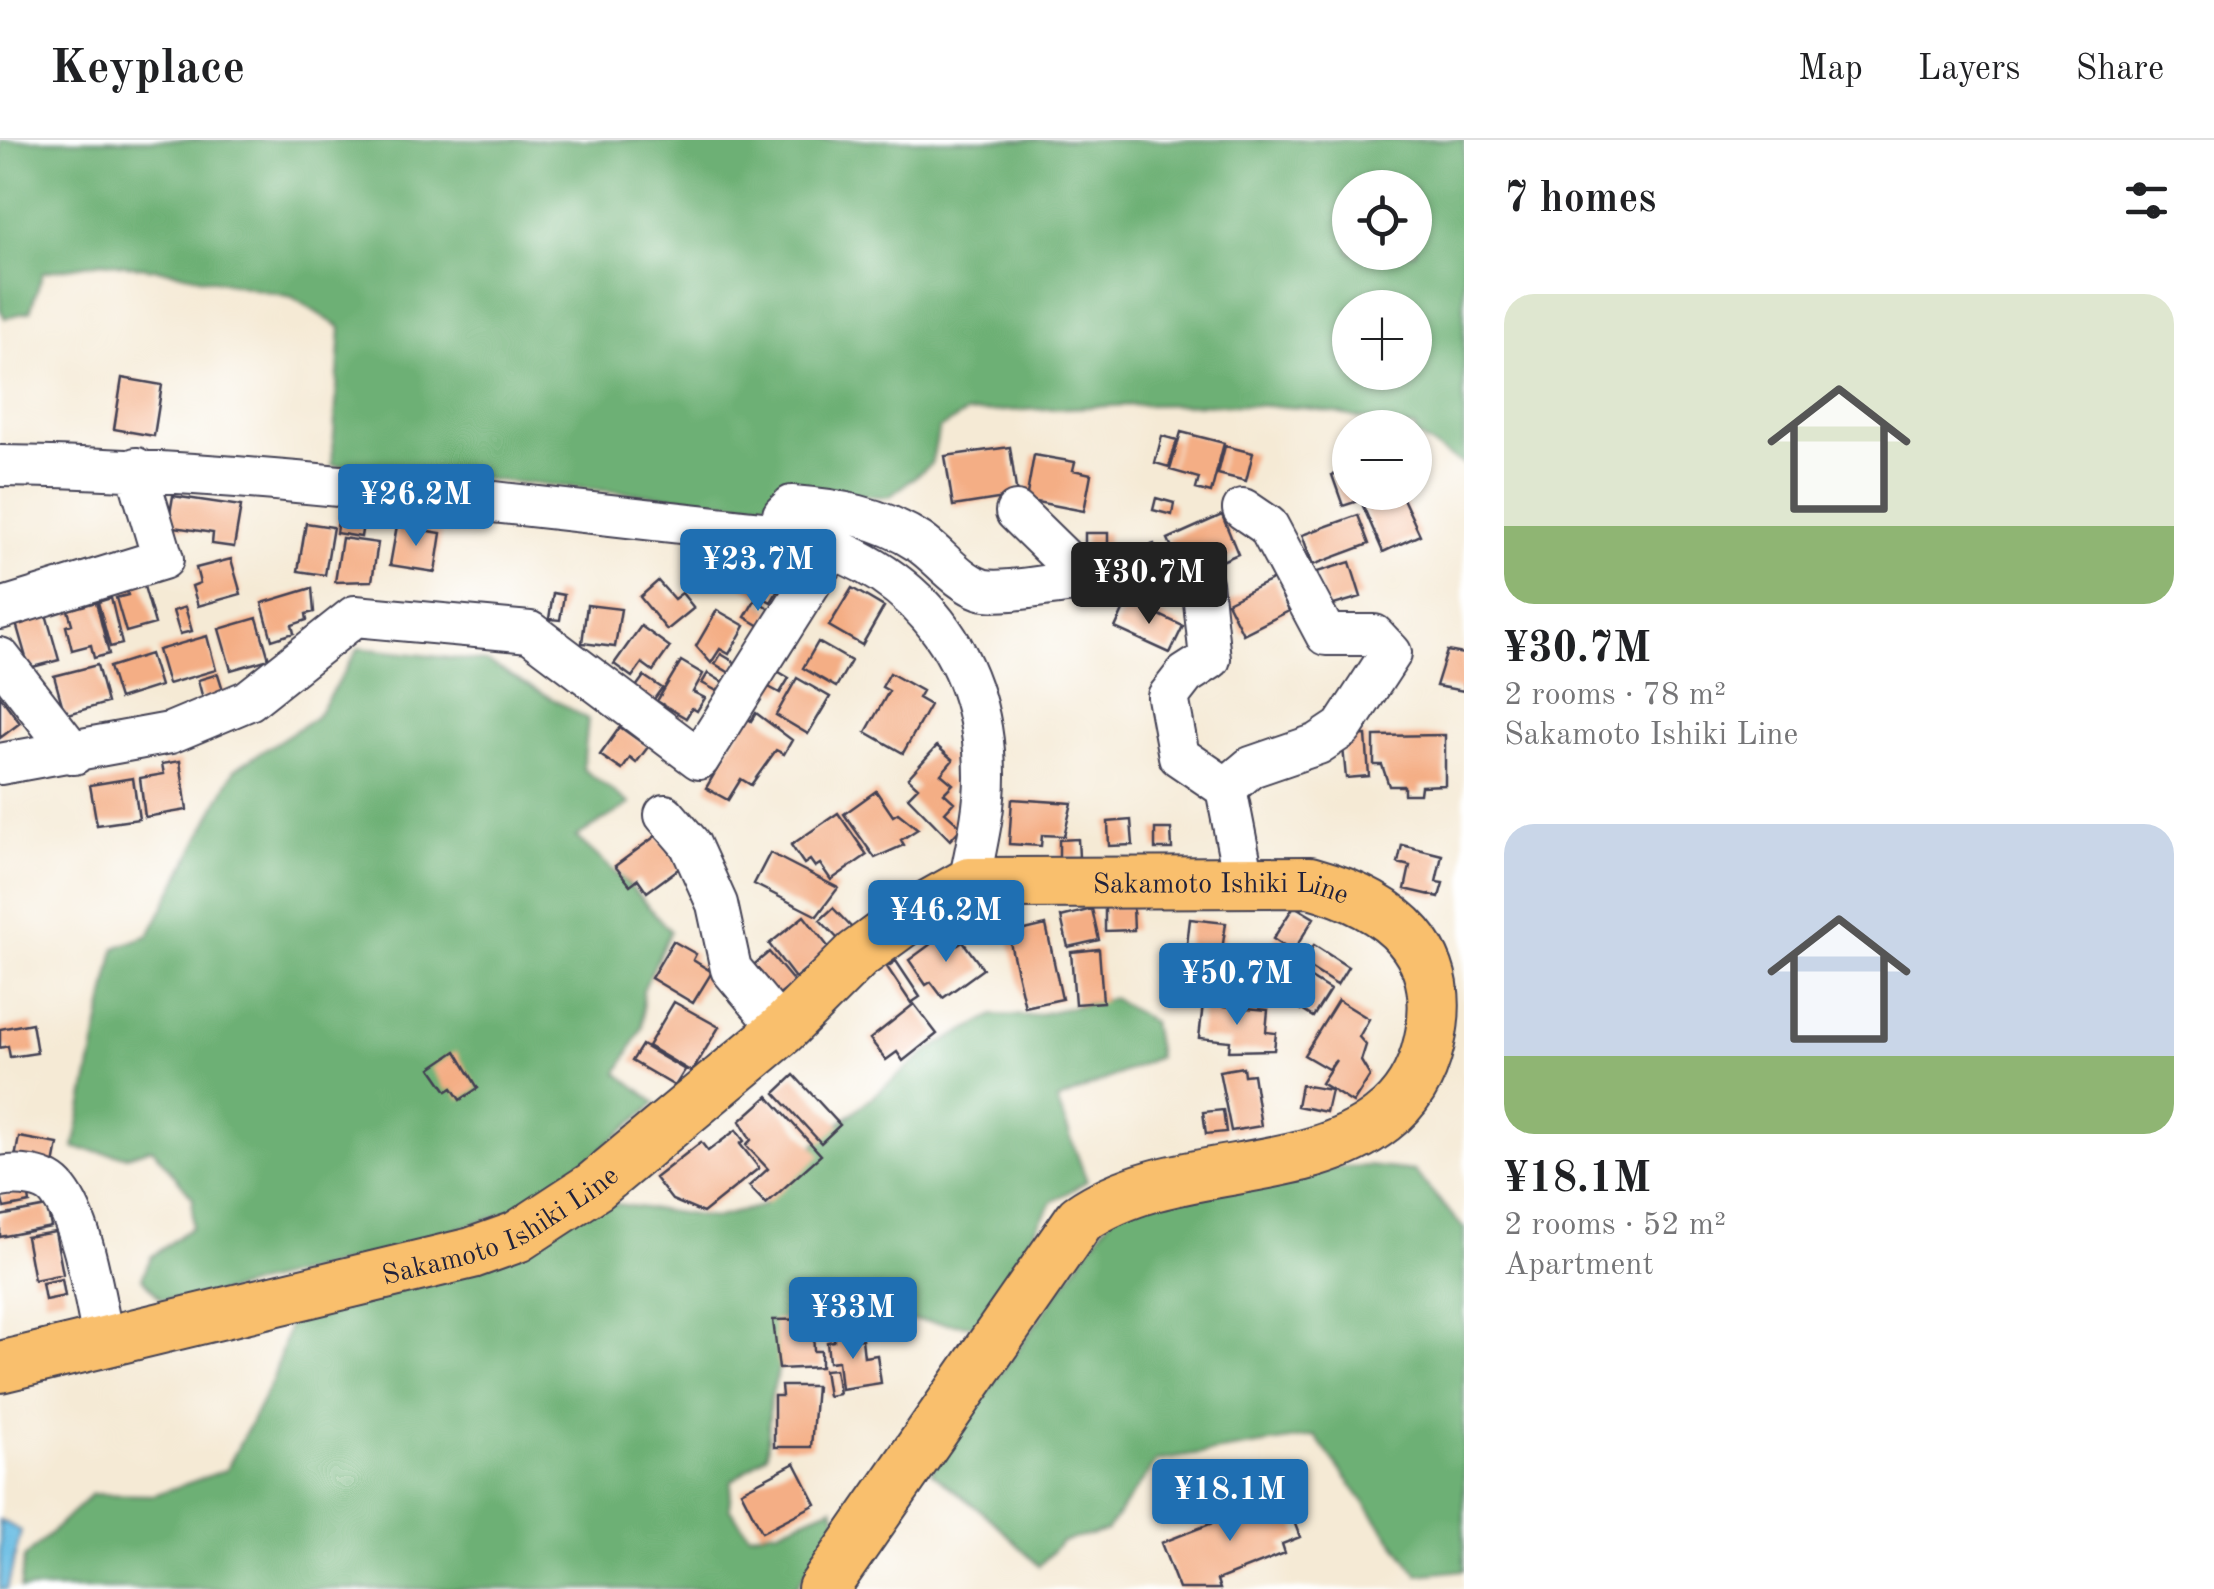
<!DOCTYPE html>
<html lang="en">
<head>
<meta charset="utf-8">
<style>
	body { margin:0; font-family:"Old Standard TT",serif; background:#f6f6f6; color:#202124; height:100vh; display:flex; flex-direction:column; font-size:38px; white-space:nowrap }
	* { box-sizing:border-box; margin:0 }
	p { font-size:32px; color:#757577 }
	.icon { flex:none; width:55px; height:55px; fill:none; stroke:currentColor; stroke-width:2; stroke-linecap:round; stroke-linejoin:round }
	.map { position:relative; flex:1; overflow:hidden }
	.sheet { display:flex; flex-direction:column; background:#fff; width:750px }
	.sheet>* { flex:none }
	.buttons { position:absolute; left:1332px; top:30px; display:grid; gap:20px }
	.buttons a { display:grid; place-items:center; width:100px; height:100px; border-radius:50%; background:#fff; box-shadow:0 2px 8px #0004; font-size:50px }
	.price { position:absolute; translate:-50% -85px; padding:0 22px; border-radius:10px; background:#1f6fb2; color:#fff; font-size:32px; line-height:65px; filter:drop-shadow(0 2px 5px #0008) }
	.price::after { content:''; position:absolute; left:50%; top:60px; width:30px; height:22px; margin-left:-15px; background:inherit; clip-path:polygon(0 0,100% 0,50% 100%) }
	.price.on { background:#222; color:#fff }
	ul { padding:0; list-style:none }
	li { display:grid; align-content:center; gap:20px; height:530px; padding:0 40px }
	li span { display:grid; place-items:center; height:310px; border-radius:30px; color:#555 }
	li>.icon { margin-inline-start:auto }
	span .icon { width:180px; height:180px; fill:#fffc; stroke-width:1 }
	li b { font-size:42px }
	h2 { display:flex; justify-content:space-between; align-items:center; height:120px; padding:0 40px; font-size:42px }
	header { display:flex; align-items:center; gap:60px; box-sizing:border-box; height:140px; padding:0 50px; background:#fff; border-bottom:2px solid #e0e0e0 }
	header strong { font-size:48px }
	nav { display:flex; gap:55px; margin-inline-start:auto; font-size:35px }
	main { display:flex; flex:1; min-height:0 }
	.map>svg:first-child { display:block }
</style>
</head>
<body>
<header>
<strong>Keyplace</strong>
<nav><a>Map</a><a>Layers</a><a>Share</a></nav>
</header>
<main>
<div class="map">
<svg width="1464" height="1449" viewBox="0 0 1464 1449">
	<rect width="100%" height="100%" fill="#fff"/>
	<filter id="ink" filterUnits="userSpaceOnUse"><feTurbulence type="fractalNoise" baseFrequency=".01" numOctaves="2"/><feDisplacementMap in="SourceGraphic" scale="20" xChannelSelector="R" yChannelSelector="G"/><feConvolveMatrix kernelMatrix="1 2 1 2 8 2 1 2 1" color-interpolation-filters="sRGB"/></filter>
	<filter id="wash" filterUnits="userSpaceOnUse"><feTurbulence type="fractalNoise" baseFrequency=".0048" numOctaves="4" result="noise"/><feDisplacementMap in="SourceGraphic" scale="40" xChannelSelector="R" yChannelSelector="G"/><feGaussianBlur stdDeviation="2.25" result="paint"/><feColorMatrix in="noise" values="0 0 0 0 0 0 0 0 0 0 0 0 0 0 0 0 0 1.4 0 .05"/><feComposite in="paint" operator="in"/></filter>
	<g filter="url(#wash)">
		<rect width="100%" height="100%" fill="#f5ead5"/>
		<path fill="#6db074" stroke="#486958" stroke-width="2.5" fill-rule="evenodd" d="M0 0H1464V325L1415 295V288C1379 287 1340 270 1303 268 1190 260 1079 267 966 273L939 289 931 324 889 357 851 355 746 364 332 325 341 188 292 157 176 132 102 122 43 132 30 171 5 178 0 169ZM1350 48H1415V112H1350ZM1350 168H1415V232H1350Z
			M359 508 487 522 588 579 583 629 630 664 576 697 628 744 670 791 643 850 642 887 618 933 656 963 568 1037 507 1073 383 1113 190 1160 161 1159 142 1138 151 1117 192 1087 193 1058 152 1008 127 1016 74 1008 115 808 149 795 235 629 316 577Z
			M1112 858 1152 882 1158 917 1057 961 1087 1041 1052 1062 978 1186 899 1179 827 1156 788 1194 770 1261 767 1314 732 1341 729 1368 749 1394 778 1390 833 1367 838 1383 795 1449H20L24 1418 92 1354 154 1355 226 1330 273 1239 291 1178 603 1062 714 1078 762 1066 820 999 931 909 994 875 1031 876Z
			M1368 1026 1414 1031 1464 1089V1430L1418 1435 1315 1296 1157 1321 1106 1391 1061 1402 1039 1426 991 1379 931 1332 1117 1069 1240 1031Z"/>
		<path fill="#66bce3" stroke="#446f8f" stroke-width="2.5" d="M0 1380 21 1391 7 1449H0Z"/>
		<g id="blocks">
			<path fill="#f4ae85" d="M122 238 162 245 154 296 114 289Z
				M1181 292 1224 303 1211 353 1196 349 1199 338 1170 330Z
				M1162 296 1177 300 1169 327 1155 323Z
				M1225 306 1253 313 1246 341 1218 334Z
				M1010 307 1017 356 953 366 945 316Z
				M1034 315 1075 322 1073 330 1091 334 1084 371 1026 360Z
				M1350 328V352L1382 353 1343 366 1332 335Z
				M1393 352H1400L1420 395 1383 412 1363 366Z
				M173 356 241 366 234 407 212 404 213 393 168 386Z
				M1156 358 1174 363 1172 375 1153 370Z
				M339 373 364 377 361 397 336 393Z
				M1222 375 1238 414 1185 437 1168 399Z
				M1358 375 1369 404 1313 425 1302 395Z
				M306 383 333 387 325 435 298 431Z
				M397 386 441 393 435 432 390 425Z
				M1085 393H1108V411L1085 412Z
				M342 398 378 403 372 441 335 442Z
				M1154 404 1171 453 1150 460 1146 450 1135 455 1121 415Z
				M694 408 731 411 728 443 691 439Z
				M754 412 789 432 771 462 737 442Z
				M231 419 241 454 198 466 192 446 200 443 196 428Z
				M1350 422 1361 457 1327 467 1317 432Z
				M1274 439 1289 471 1243 494 1227 462Z
				M658 441 674 459 682 453 694 468 667 490 640 457Z
				M143 443 155 484 126 492 116 458 128 455 126 448Z
				M312 448 314 472 306 474 307 480 292 485 294 493 272 500 262 463Z
				M852 448 884 467 862 505 829 486Z
				M553 453 564 455 560 480 549 479Z
				M111 458 122 504 110 507 98 462Z
				M755 460 772 470 762 487 745 477Z
				M1128 460 1183 486 1170 513 1115 488Z
				M96 462 109 514 94 518 91 505 72 510 66 486 72 484 68 470Z
				M587 465 621 469 615 507 582 503Z
				M185 467 192 491 180 494 173 471Z
				M717 470 745 486 729 514 720 509 711 523 696 506Z
				M46 474 59 520 29 528 16 483Z
				M257 478 269 519 231 530 219 489Z
				M641 486 670 507 653 531 642 523 632 537 614 524Z
				M207 496 216 530 168 544 158 510Z
				M818 502 851 521 836 547 803 528Z
				M1447 511 1464 514V551L1436 546Z
				M150 514 160 546 119 559 109 527Z
				M721 514 736 523 730 533 715 524Z
				M681 521 703 534 693 552 705 558 697 571 692 568 686 578 657 561Z
				M97 525 107 563 65 575 54 536Z
				M774 529 789 538 780 553 765 545Z
				M708 533 724 543 719 552 702 543Z
				M890 533 922 551 918 558 930 565 903 613 866 592 889 551 882 547Z
				M218 534 224 553 203 559 198 540Z
				M644 536 662 548 649 566 631 554Z
				M797 538 830 557 808 594 776 575Z
				M0 556 20 583 0 598Z
				M756 573 792 600 784 614 776 610 751 645 741 639 728 660 706 648 747 578 751 581Z
				M620 587 648 607 636 623 630 618 622 630 600 615Z
				M1366 595 1369 636 1346 638 1342 597Z
				M1445 595V645L1421 646 1420 654H1404V646H1389L1382 625H1374V596Z
				M937 606 953 620 941 634 953 644 944 653 954 662 945 672 962 687 950 700 908 657 918 647 908 638Z
				M180 621 187 670 145 677 140 638 164 634 162 624Z
				M133 638 139 679 97 685 90 645Z
				M876 651 893 676 898 673 918 689 901 700 904 705 875 718 844 674Z
				M1012 659 1072 663 1064 696 1042 695 1041 706 1009 704Z
				M838 673 867 715 831 740 820 724 815 727 810 720 804 724 791 705Z
				M1131 680 1133 705 1109 706 1108 682Z
				M1155 689H1171L1172 709H1155Z
				M657 695 681 727 647 752 638 739 630 745 615 726Z
				M1078 699 1079 717H1059V700Z
				M1402 705 1442 715 1436 742 1443 743 1439 757 1405 749 1410 726 1398 723Z
				M770 713 838 748 817 776 754 744Z
				M1133 766 1134 790 1105 791V767Z
				M1294 766 1314 778 1293 812 1273 799Z
				M833 768 853 789 841 802 820 780Z
				M1092 769 1099 800 1068 807 1061 777Z
				M804 776 830 809 795 838 769 804Z
				M1190 779 1226 783 1221 817 1186 813Z
				M1046 785 1062 859 1025 867 1008 794Z
				M952 796 958 805 963 802 983 829 943 858 931 842 926 845 909 820 939 798 942 803Z
				M673 801 696 814 693 820 712 832 693 863 651 838Z
				M1314 805 1348 827 1337 845 1302 823Z
				M1099 809 1103 862 1075 864 1071 812Z
				M769 812 795 843 774 859 749 829Z
				M896 821 920 857 911 863 887 827Z
				M1199 822 1242 826 1238 859 1195 855Z
				M1298 830 1330 850 1313 877 1281 857Z
				M1338 860 1369 879 1359 897 1366 905 1361 921 1370 936 1353 963 1321 943 1336 920 1328 929 1304 915Z
				M674 862 719 887 692 932 648 906Z
				M914 864 937 894 903 921 897 912 886 920 870 899Z
				M1203 864 1268 870 1266 892 1276 893 1274 910 1229 911 1230 901 1199 898Z
				M32 883 37 913 10 917 8 906 0 908V889Z
				M642 905 685 930 675 946 632 921Z
				M456 911 478 948 460 960 452 948 447 951 431 928Z
				M1243 927 1244 935 1253 934 1261 986 1231 991 1219 931Z
				M794 935 840 985 821 1003 775 953Z
				M1301 945 1331 950 1326 972 1297 966Z
				M768 956 821 1015 766 1064 749 1046 768 1029 746 1005 751 1000 740 981Z
				M1223 970 1226 992 1206 994 1203 972Z
				M736 990 744 1001 740 1004 759 1028 703 1073 672 1060 655 1038 701 1002 708 1011Z
				M19 997 58 1004 54 1025 15 1018Z
				M28 1051 30 1063 4 1068 1 1056Z
				M47 1067 51 1087 0 1097V1076Z
				M55 1092 63 1134 34 1140 26 1097Z
				M62 1139 65 1156 45 1160 42 1143Z
				M819 1179 820 1191H813L814 1211H821V1227L779 1229 773 1180Z
				M847 1192 848 1201 862 1199 864 1217 877 1215 881 1243 841 1249 838 1221 829 1222 827 1202 834 1201V1194Z
				M835 1229 839 1254 828 1256 824 1230Z
				M781 1246H816L811 1307H774V1256H782Z
				M795 1323 816 1364 762 1392 741 1351Z
				M1263 1355 1270 1373 1288 1366 1300 1397 1282 1404 1285 1413 1217 1440 1220 1449H1179L1161 1403 1215 1382 1212 1375Z"/>
		</g>
	</g>
	<g filter="url(#ink)">
		<use href="#blocks" fill-opacity="0" stroke="#424052" stroke-width="2.5"/>
		<g fill="none" stroke-linecap="round" stroke-linejoin="round">
			<g stroke="#424052" stroke-width="44">
				<path id="minor" d="M0 326C261 329 522 367 781 394 905 418 985 507 985 636 985 672 976 707 969 743
					M1243 369 1268 386 1326 495H1374L1391 513 1342 588 1318 604 1251 627 1226 648 1244 740
					M781 394 783 375 792 366C836 369 881 377 919 402 940 416 956 440 981 449 1000 455 1051 444 1074 442L1064 419 1016 372
					M1202 443 1210 519 1185 535 1168 557 1179 616 1226 648
					M0 469 163 419 136 328
					M0 518 74 614
					M0 624 170 593 249 560 355 476 530 492 699 619 833 407
					M665 675 690 704 717 764 731 829 782 890
					M0 1037C18 1034 46 1035 58 1051 85 1085 94 1160 104 1202"/>
			</g>
			<g stroke="#424052" stroke-width="54">
				<g id="major">
					<path id="s1" d="M0 1227 472 1113 517 1097 595 1046 782 890 857 815 912 775 969 743 1310 742C1393 765 1451 811 1429 903 1422 934 1407 960 1382 979 1303 1042 1170 1016 1080 1079L823 1449"/>
				</g>
			</g>
			<use href="#minor" stroke="#fff" stroke-width="40"/>
			<use href="#major" stroke="#f9bf6d" stroke-width="50"/>
		</g>
	</g>
	<g text-anchor="middle" stroke-width="8" stroke-linejoin="round" paint-order="stroke">
		<g font-size="28" fill="#22223b" stroke="#fff">
			<text dy="10" stroke="none"><textPath href="#s1" startOffset="1362">Sakamoto Ishiki Line</textPath></text>
			<text dy="10" stroke="none"><textPath href="#s1" startOffset="522">Sakamoto Ishiki Line</textPath></text>
		</g>
	</g>
</svg>
<div class="buttons">
<a><svg class="icon" aria-label="locate" viewBox="0 0 24 24"><circle cx="12" cy="12" r="6"/><path d="M12 2v4M12 18v4M2 12h4M18 12h4"/></svg></a>
<a>+</a>
<a>−</a>
</div>
<b class="price" style="left:416px;top:409px">¥26.2M</b>
<b class="price" style="left:758px;top:474px">¥23.7M</b>
<b class="price on" style="left:1149px;top:487px">¥30.7M</b>
<b class="price" style="left:946px;top:825px">¥46.2M</b>
<b class="price" style="left:1237px;top:888px">¥50.7M</b>
<b class="price" style="left:853px;top:1222px">¥33M</b>
<b class="price" style="left:1230px;top:1404px">¥18.1M</b>
</div>
<section class="sheet">
<h2>7 homes<svg class="icon" aria-label="filters" viewBox="0 0 24 24"><path d="M4 7h16M4 17h16"/><circle cx="9" cy="7" r="2"/><circle cx="15" cy="17" r="2"/></svg></h2>
<ul>
<li><span style="background:linear-gradient(#dfe7d0 75%,#8fb573 0)"><svg class="icon" aria-label="home" viewBox="0 0 24 24"><path d="M3 11l9-7 9 7M6 9v11h12V9"/></svg></span><div><b>¥30.7M</b><p>2 rooms · 78 m²</p><p>Sakamoto Ishiki Line</p></div></li>
<li><span style="background:linear-gradient(#c9d6e8 75%,#8fb573 0)"><svg class="icon" aria-label="home" viewBox="0 0 24 24"><path d="M3 11l9-7 9 7M6 9v11h12V9"/></svg></span><div><b>¥18.1M</b><p>2 rooms · 52 m²</p><p>Apartment</p></div></li>
</ul>
</section>
</main>
</body>
</html>
